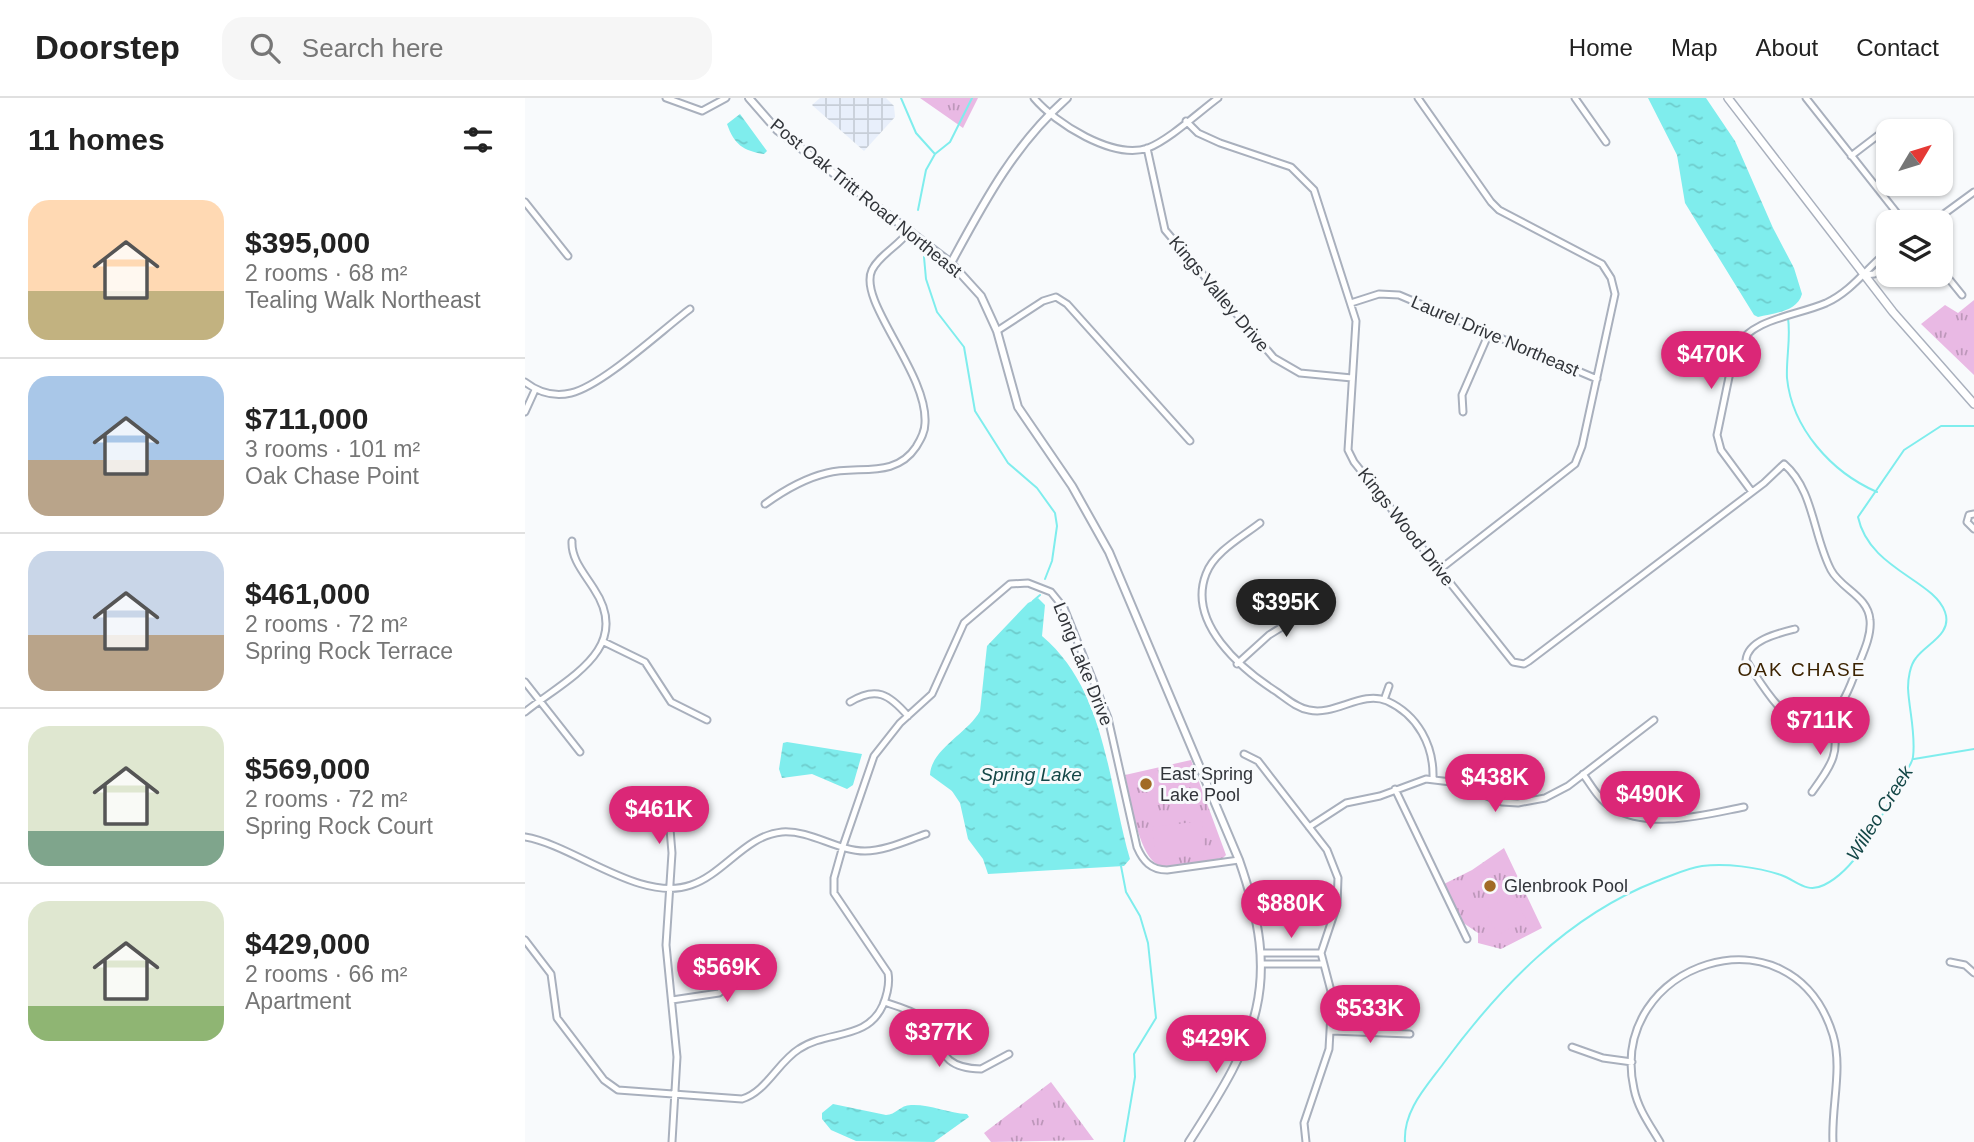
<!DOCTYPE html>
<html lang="en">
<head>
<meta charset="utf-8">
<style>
	body { margin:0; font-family:Helvetica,sans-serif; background:#f6f6f6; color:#222; height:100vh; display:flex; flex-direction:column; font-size:26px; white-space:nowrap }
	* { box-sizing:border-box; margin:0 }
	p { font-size:23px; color:#767676 }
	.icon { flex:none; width:38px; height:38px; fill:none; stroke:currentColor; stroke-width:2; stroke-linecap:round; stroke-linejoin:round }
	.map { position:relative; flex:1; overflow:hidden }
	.side { display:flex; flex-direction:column; background:#fff; width:525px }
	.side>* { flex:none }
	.needle { width:46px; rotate:52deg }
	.fabs { position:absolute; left:1351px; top:21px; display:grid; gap:14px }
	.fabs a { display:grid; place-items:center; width:77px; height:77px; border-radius:14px; background:#fff; box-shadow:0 2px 5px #0004; font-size:35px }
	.price { position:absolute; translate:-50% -60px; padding:0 16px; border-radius:24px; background:#db2777; color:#fff; font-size:23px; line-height:46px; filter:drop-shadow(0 2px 4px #0008) }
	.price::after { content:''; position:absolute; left:50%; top:42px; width:21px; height:16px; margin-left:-10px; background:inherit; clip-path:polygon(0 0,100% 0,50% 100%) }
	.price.selected { background:#222; color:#fff }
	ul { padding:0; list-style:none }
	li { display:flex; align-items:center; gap:21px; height:175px; padding:0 28px }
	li+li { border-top:2px solid #e0e0e0 }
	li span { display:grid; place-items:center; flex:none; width:196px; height:140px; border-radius:21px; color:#555 }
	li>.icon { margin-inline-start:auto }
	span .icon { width:84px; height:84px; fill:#fffc; stroke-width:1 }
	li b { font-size:30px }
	h2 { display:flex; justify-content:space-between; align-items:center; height:84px; padding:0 28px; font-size:30px }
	header { display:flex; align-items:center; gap:42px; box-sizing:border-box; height:98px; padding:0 35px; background:#fff; border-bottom:2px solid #e0e0e0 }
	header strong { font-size:33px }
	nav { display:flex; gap:38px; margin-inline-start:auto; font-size:24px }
	.search { width:490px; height:63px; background:#f6f6f6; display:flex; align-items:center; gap:18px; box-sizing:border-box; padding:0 24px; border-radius:21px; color:#767676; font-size:26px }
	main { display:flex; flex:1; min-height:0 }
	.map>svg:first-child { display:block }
</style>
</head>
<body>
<header>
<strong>Doorstep</strong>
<div class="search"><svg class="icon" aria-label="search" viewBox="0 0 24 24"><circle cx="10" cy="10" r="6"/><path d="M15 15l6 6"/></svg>Search here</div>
<nav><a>Home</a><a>Map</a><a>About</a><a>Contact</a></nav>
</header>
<main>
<section class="side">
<h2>11 homes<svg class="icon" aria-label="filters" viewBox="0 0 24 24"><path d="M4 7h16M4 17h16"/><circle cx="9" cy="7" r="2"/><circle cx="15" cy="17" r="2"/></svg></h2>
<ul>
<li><span style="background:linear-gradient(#ffd9b3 65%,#c2b280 0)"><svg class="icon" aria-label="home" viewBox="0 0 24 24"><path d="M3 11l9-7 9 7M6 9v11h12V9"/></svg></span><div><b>$395,000</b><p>2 rooms · 68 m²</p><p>Tealing Walk Northeast</p></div></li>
<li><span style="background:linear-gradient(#a9c7e8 60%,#b9a48a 0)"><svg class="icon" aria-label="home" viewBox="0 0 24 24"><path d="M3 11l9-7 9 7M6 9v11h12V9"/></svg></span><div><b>$711,000</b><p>3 rooms · 101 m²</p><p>Oak Chase Point</p></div></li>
<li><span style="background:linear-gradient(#c9d6e8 60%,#b9a48a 0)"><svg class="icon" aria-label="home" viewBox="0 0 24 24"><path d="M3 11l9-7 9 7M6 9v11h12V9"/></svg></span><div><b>$461,000</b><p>2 rooms · 72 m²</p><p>Spring Rock Terrace</p></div></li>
<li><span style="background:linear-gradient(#dfe7d0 75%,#7fa58c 0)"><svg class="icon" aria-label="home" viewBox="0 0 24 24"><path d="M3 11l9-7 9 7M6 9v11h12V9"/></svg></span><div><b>$569,000</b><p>2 rooms · 72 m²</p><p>Spring Rock Court</p></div></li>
<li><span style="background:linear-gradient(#dfe7d0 75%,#8fb573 0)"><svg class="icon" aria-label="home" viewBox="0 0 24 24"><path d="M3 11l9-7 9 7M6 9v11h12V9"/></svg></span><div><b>$429,000</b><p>2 rooms · 66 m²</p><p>Apartment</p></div></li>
</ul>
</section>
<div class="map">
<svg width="1449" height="1044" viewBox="0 0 1449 1044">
	<defs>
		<pattern id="industrial-grid" width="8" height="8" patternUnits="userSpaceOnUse" patternTransform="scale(1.75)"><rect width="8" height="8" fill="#e8effb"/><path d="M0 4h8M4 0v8" fill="none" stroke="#c7ced8"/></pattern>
		<pattern id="park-tufts" width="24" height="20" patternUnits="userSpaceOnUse" patternTransform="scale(1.75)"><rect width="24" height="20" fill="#e9b9e4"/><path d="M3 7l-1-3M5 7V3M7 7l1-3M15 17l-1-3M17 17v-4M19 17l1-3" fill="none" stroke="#bd97ba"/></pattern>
		<pattern id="water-ripples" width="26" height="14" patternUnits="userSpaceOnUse" patternTransform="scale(1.75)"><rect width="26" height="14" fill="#7feded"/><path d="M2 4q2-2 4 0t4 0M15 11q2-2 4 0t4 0" fill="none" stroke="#6ecccc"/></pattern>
	</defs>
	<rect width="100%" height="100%" fill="#f8fafc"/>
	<path fill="url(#industrial-grid)" d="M295 0H361L369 8 370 19 339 53 287 7Z"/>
	<path fill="url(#park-tufts)" d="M395 0H453L438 30Z
		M1449 202V277L1396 226 1420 207 1433 215Z
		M666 662 701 757 698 760C679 763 658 769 638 768 614 767 605 696 600 677Z
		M979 750 1017 830 976 851 953 845V835L937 824 919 786 947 772Z
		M526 984 569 1042 466 1044 459 1035Z"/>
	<path fill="#e9b9e4" d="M677 723 679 757 631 761 627 729Z
		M987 797 1001 821 973 837 960 812Z"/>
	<path fill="url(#water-ripples)" d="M1123 0H1181L1210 43 1248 130 1269 170 1277 196C1272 214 1249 215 1233 219L1229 217 1160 105 1152 57Z
		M215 16 242 53 239 56C218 53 209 46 202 26Z
		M513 500 520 507 517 538C581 592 583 686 605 761L599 768 463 776 458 761 443 741 435 705 427 693 405 677C406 651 443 635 455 613L462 548 503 505Z
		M262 644 337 656 328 687 322 691 287 676 257 680 254 671 258 645Z
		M308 1006 361 1017C371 1017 375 1007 386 1007 404 1006 423 1015 442 1016L444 1019 409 1044 331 1043 306 1032 297 1021V1015Z"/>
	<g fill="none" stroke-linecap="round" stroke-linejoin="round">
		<path stroke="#7feded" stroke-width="2" d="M376 0 391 35 409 55
			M393 112 401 72 410 56 425 44 447 0
			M399 159 401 181 412 214 439 249 450 313 483 365 512 390 530 415 532 428 527 463 520 481
			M1263 220C1266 240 1261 260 1262 280 1267 330 1306 374 1352 394
			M508 503 515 497
			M1389 661 1449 651
			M596 768 601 794 615 818 623 845 631 920 609 956 610 979 599 1044
			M880 1044C878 1013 901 989 918 966 974 890 1042 818 1132 783 1146 778 1162 770 1177 768 1201 765 1232 769 1256 777 1271 782 1281 796 1299 787 1334 770 1356 719 1373 686 1377 677 1387 668 1388 659 1391 636 1384 612 1383 590 1383 581 1385 567 1391 560 1401 546 1428 536 1420 514 1409 482 1344 471 1333 419L1379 352 1416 328H1449"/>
		<g stroke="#a9b0bd" stroke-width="9">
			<path id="minor" d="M141 0 177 13 201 0
				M509 0C530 25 588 62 623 50 644 42 674 14 693 0
				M893 0 966 104 974 112 1077 166 1086 180 1090 196 1057 348 1050 366 914 472
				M1050 0 1081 44
				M1281 0 1379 124
				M661 23 673 35 695 45 766 69 789 92 831 223 823 352 829 364 988 564 999 566 1004 563 1239 385 1259 366C1289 392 1288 438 1306 472 1316 491 1343 498 1345 522 1347 540 1335 561 1329 578 1295 670 1255 618 1221 562 1223 542 1254 535 1270 531
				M622 50 640 132 749 260 775 275 827 280
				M1326 58 1364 29
				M0 104 43 158
				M1408 124 1449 94
				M1416 171 1437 197
				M1340 177 1349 176 1363 164
				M826 205 854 196 874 197 1072 281
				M472 233 518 203 531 199 542 206 665 343
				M0 284C13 294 29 299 46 295 77 288 137 232 165 211
				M0 314 10 292
				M938 314 937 297 964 235
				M1227 394 1196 352 1192 337 1210 250C1228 220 1271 218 1301 205 1327 193 1342 170 1363 153
				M240 406C258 393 281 380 302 375 333 367 370 381 391 349 396 341 400 334 400 325 403 275 332 203 347 172 355 156 374 148 384 133
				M1449 416 1444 417 1442 424 1449 431
				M735 425C717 439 689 454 681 476 662 525 716 571 752 594 762 601 772 610 784 612 810 618 837 592 862 603 893 617 909 648 908 680
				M79 544 120 564 146 604 182 622
				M712 566 744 537 799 503
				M0 584 55 654
				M859 602 864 588
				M325 604C351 588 364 596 383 618
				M0 614C41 581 109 551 69 491 59 475 46 461 47 443
				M719 656 733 663 802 752 813 780 812 807 796 855 807 897 804 951 779 1025 781 1044
				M1058 676C1066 687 1074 702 1086 709 1125 732 1178 717 1219 709
				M870 691 942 841
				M1287 694C1305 669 1318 653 1305 623
				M143 707 147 755 141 847 152 959 147 1044
				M784 729 821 705 855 698 901 681 926 684 977 704 993 705 1020 700 1043 688 1129 622
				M0 739C49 747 115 805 166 787 199 776 221 737 257 734 286 732 312 753 340 753 360 753 383 742 401 736
				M0 842 26 876 32 920 79 982 93 992 217 1001C241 994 253 964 274 951 302 932 342 943 358 907 362 897 365 886 363 875L309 795V780L318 748 349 658 375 625 407 596 439 525 485 486 503 485 526 494 539 510 583 620 612 749C618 763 626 772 642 772L714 762
				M736 855H796
				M1425 864 1440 867 1449 875
				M737 866H797
				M147 902 194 895 236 860
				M359 904C371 908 386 912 396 919 422 938 405 970 456 971L484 956
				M806 933 885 936
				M1047 949 1078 960 1107 964
				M1135 1044C1125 1027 1113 1011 1109 991 1081 865 1267 803 1308 937 1318 971 1306 1009 1308 1044"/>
		</g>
		<g stroke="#a9b0bd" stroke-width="10">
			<path id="tertiary" d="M224 0 252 32 426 165 456 198 472 233 493 309 547 388 584 454 714 762C758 888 733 937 664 1044
				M426 165C459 104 489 47 542 0"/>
		</g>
		<g stroke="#a9b0bd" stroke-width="10">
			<path id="secondary" d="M1203 0 1368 214 1449 306"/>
		</g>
		<use href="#minor" stroke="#fff" stroke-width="5"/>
		<use href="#tertiary" stroke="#fff" stroke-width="6"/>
		<use href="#secondary" stroke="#fff" stroke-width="7"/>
	</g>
	<g fill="#a16b25" stroke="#f8fafc" stroke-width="2.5">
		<circle cx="621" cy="686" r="7"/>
		<circle cx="965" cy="788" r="7"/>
	</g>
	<g text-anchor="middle" stroke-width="6" stroke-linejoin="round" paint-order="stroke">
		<g font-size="18" fill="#313439" stroke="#f8fafc">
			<text transform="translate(341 100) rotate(39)" y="6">Post Oak Tritt Road Northeast</text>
			<text transform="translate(694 196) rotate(50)" y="6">Kings Valley Drive</text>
			<text transform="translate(970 238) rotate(23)" y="6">Laurel Drive Northeast</text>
			<text transform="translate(881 429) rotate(52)" y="6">Kings Wood Drive</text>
			<text transform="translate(558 566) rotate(68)" y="6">Long Lake Drive</text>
		</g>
		<g font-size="18" fill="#313439" stroke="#f8fafc" text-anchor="start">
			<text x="635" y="682">East Spring<tspan x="635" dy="21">Lake Pool</tspan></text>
			<text x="979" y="794">Glenbrook Pool</text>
		</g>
		<g font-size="19" letter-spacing="2" fill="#3c2301" stroke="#f8fafc">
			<text x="1277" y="578">OAK CHASE</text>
		</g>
		<g font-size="19" font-style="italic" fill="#144747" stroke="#f8fafc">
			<text x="506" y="683">Spring Lake</text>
			<text transform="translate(1354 715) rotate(-58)" y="7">Willeo Creek</text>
		</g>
	</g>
</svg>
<div class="fabs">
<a><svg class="needle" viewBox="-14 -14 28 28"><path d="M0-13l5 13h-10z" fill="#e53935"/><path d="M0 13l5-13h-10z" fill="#767676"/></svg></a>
<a><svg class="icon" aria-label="layers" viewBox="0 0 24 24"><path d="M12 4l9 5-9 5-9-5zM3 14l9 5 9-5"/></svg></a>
</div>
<b class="price" style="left:1186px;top:293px">$470K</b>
<b class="price selected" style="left:761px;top:541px">$395K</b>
<b class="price" style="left:1295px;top:659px">$711K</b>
<b class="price" style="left:970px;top:716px">$438K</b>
<b class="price" style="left:1125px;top:733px">$490K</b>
<b class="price" style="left:134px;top:748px">$461K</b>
<b class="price" style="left:766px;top:842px">$880K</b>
<b class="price" style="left:202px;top:906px">$569K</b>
<b class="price" style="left:845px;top:947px">$533K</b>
<b class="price" style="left:414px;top:971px">$377K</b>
<b class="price" style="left:691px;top:977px">$429K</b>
</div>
</main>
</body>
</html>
